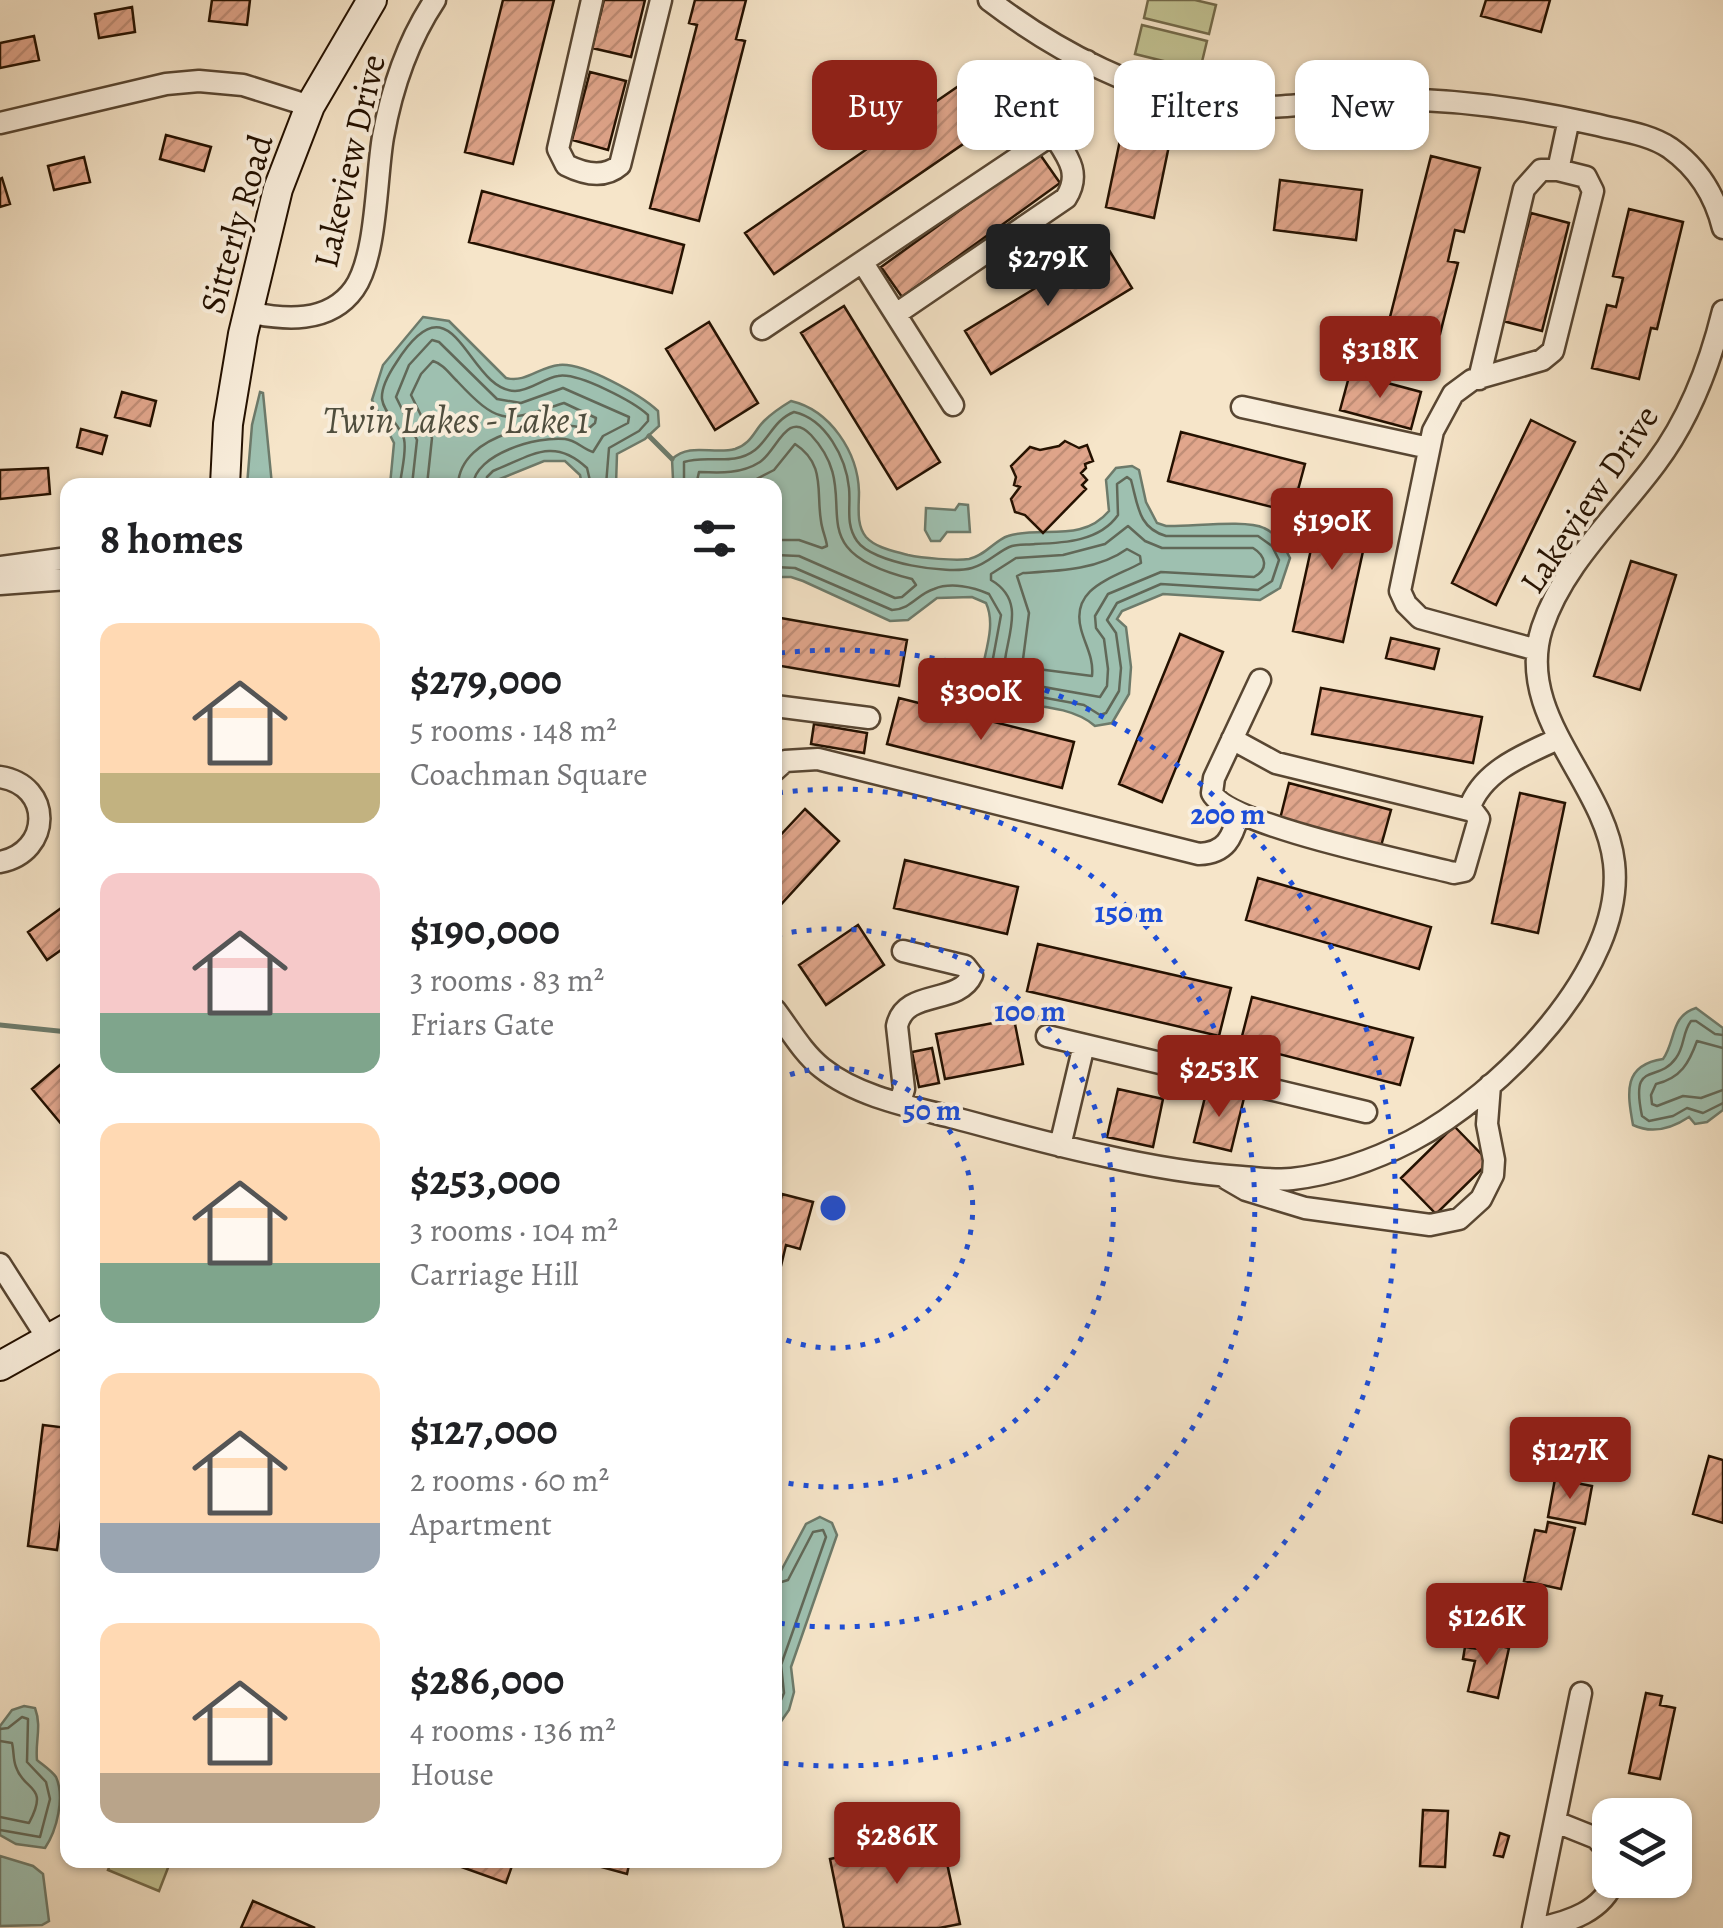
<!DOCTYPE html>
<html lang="en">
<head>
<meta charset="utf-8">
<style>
	body { margin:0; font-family:Alegreya,serif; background:#f2f2f2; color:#202124; height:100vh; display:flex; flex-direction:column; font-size:38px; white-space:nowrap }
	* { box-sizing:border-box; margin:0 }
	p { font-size:32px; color:#757577 }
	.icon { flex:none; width:55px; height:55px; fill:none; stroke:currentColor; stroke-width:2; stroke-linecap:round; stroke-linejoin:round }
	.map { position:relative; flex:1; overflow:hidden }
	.panel { position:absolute; left:60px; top:478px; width:722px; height:1390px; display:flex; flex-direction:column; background:#fff; border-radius:20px; box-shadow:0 2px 8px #0004 }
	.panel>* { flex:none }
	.guide { position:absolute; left:812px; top:60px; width:760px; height:90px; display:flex; gap:20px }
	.tools { position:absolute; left:1592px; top:1798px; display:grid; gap:20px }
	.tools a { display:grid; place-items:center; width:100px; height:100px; border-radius:20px; background:#fff; box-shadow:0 2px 8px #0004; font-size:50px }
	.price { position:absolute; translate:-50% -85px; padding:0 22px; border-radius:10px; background:#8f2418; color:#fff; font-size:32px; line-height:65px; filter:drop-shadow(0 2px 5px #0008) }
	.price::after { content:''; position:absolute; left:50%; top:60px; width:30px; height:22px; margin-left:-15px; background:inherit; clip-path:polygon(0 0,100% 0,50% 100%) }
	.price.active { background:#222; color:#fff }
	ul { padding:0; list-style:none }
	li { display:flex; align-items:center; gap:30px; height:250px; padding:0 40px }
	li span { display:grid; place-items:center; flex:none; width:280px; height:200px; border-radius:20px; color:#555 }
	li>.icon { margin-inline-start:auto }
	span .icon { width:120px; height:120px; fill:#fffc; stroke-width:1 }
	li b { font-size:42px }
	h2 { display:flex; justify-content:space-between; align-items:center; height:120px; padding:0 40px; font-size:42px }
	.chip { padding:0 35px; border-radius:20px; background:#fff; box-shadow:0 2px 8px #0004; font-size:35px; line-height:90px }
	.chip.active { background:#8f2418; color:#fff }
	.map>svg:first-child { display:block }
</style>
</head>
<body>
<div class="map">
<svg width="1723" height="1928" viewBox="0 0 1723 1928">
	<defs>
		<pattern id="building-hatch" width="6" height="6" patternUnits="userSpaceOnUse" patternTransform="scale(2.5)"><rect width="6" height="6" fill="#e1a68c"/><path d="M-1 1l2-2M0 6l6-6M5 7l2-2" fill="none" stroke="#c18e77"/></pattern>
	</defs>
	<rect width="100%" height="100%" fill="#f6e5c9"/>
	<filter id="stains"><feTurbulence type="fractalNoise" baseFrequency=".002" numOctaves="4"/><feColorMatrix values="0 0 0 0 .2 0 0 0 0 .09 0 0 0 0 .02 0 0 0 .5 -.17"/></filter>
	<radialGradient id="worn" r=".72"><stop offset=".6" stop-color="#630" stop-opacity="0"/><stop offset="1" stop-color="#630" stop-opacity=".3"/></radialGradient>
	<path fill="#c2c393" stroke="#736a4a" stroke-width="2.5" d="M1148 0H1195L1216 5 1209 34 1144 18Z
		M1142 25 1207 41 1200 70 1135 54Z
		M112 1860H171L159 1891 108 1870Z"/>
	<path fill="#9ec0b0" stroke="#6d7a6a" stroke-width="2.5" d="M423 317 449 321 506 378C526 383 539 367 559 365 583 362 641 395 658 411L659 426 645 439 617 454 616 485H582L580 475 565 461H544L485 485H390L394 443 372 400 383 365Z
		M260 392 263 393 272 485H247L252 425Z
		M791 401C830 410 858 452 859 492 859 507 856 525 866 537 876 548 894 551 908 555 922 558 955 561 969 559 985 556 995 540 1008 536 1041 525 1081 544 1109 511L1106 480 1116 468 1132 466 1139 470 1146 502 1157 523 1166 526C1190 527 1246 519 1264 528 1277 534 1284 546 1290 558L1280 588 1260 600 1163 594 1122 611 1117 619 1126 627 1131 667 1129 694 1112 723 1095 726C1067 701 1016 708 980 696 977 666 999 631 986 603L972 597 937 598 908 620 890 621 803 581 791 577H775V485H676L673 479 672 459C691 442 713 455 735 449 751 444 754 431 764 421 772 413 781 407 791 401Z
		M959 504 968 505 970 532H947L940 541H931L925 530 926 508 955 510Z
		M1696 1008 1723 1028V1110L1707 1122 1695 1124 1689 1117C1671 1129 1652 1134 1633 1125 1627 1092 1623 1065 1663 1059 1676 1041 1670 1016 1696 1008Z
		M820 1517 832 1523 837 1535 791 1667 794 1692 789 1710 775 1730V1582L806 1524Z
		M24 1706 35 1708C42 1727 35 1741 37 1760 43 1765 52 1771 56 1777 65 1797 57 1830 45 1848L16 1844 0 1835V1726L12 1710Z
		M0 1856 33 1866 43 1874 49 1921 42 1925 0 1926Z"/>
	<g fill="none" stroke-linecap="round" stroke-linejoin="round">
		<path stroke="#616858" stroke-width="2.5" d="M400 485C401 472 407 452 404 439 400 425 384 414 382 399 381 387 390 372 396 363 455 269 466 390 515 391 530 391 544 378 558 376 578 372 634 402 648 415V421L639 431 609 448 606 485
			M412 485 417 440 396 397 409 365 432 340 439 342 497 399 521 403 563 388 629 417 628 423 603 436 593 452C583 449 576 440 565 439 537 436 475 454 473 485
			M427 485 432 438 411 395 421 374 433 361C443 364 449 373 457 381 501 428 506 421 564 403L596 418 595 423 588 429C548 417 460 433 458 485
			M486 485 487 477 493 471C531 456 553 436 587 468L591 485
			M684 485V462C707 454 733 467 755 450 770 438 774 420 794 412 826 419 846 458 849 488 851 506 845 524 857 541 872 563 948 575 972 568 988 564 999 550 1012 546 1019 544 1029 545 1035 544 1065 543 1100 541 1118 515L1117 484 1127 477 1131 480C1138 505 1138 528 1166 536H1258L1272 546 1279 560 1272 581 1258 590 1161 584 1117 603 1107 620 1116 633 1121 668 1119 691 1106 713 1100 715 1084 705 991 688 989 680 1001 615 989 594C973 587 951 582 934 589 917 594 912 609 892 610L795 568 775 567
			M696 485 699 472C721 473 741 474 760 462 777 451 787 409 811 435 870 498 788 548 912 579L916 585 902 597 895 598 799 556 775 555
			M745 485 774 470 795 444C826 464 816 492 821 521 822 530 826 538 827 546L822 548 799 540H775
			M1128 526 1145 541 1162 548H1253C1266 556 1269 569 1254 577L1161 572 1108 594 1095 616 1096 628 1104 639 1108 669 1107 686 1100 697 1004 680C1000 645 1032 604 991 580V574L1016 558 1063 555 1105 544Z
			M1127 549 1140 556 1141 563C1114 578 1070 587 1081 629 1085 645 1094 658 1092 676L1022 667 1029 613 1017 576 1023 573C1058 571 1098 570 1127 549Z
			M1723 1035 1715 1034 1696 1021H1691C1682 1033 1685 1046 1676 1058 1657 1085 1630 1058 1642 1116L1649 1121 1673 1116 1687 1108 1703 1113 1723 1103
			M1723 1048 1697 1041C1689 1063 1681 1078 1656 1084L1651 1095 1652 1104 1657 1106 1683 1096 1701 1098 1723 1090
			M775 1584 788 1580 813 1532 823 1530 826 1537 781 1665 784 1693 775 1714
			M0 1729 8 1728 22 1717 28 1719 27 1762 46 1782 50 1799 40 1837 0 1830
			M0 1741 12 1743C14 1751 13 1760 16 1767 24 1792 50 1784 29 1823L0 1817"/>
		<path stroke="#6d7a6a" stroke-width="5" d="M649 436 672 459
			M0 1025 68 1032"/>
	</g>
	<path fill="url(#building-hatch)" stroke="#241100" stroke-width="2.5" d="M212 0H250L247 25 209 21Z
		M503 0H554L513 164 465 152Z
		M604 0H645L631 57 592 48Z
		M695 0H746L736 39 745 41 699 221 650 208 697 25 689 23Z
		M1486 0H1550L1541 32 1481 16Z
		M132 7 135 32 99 38 95 14Z
		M34 36 39 60 0 68V43Z
		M992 63 1020 105 774 274 745 233Z
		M590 72 626 81 608 150 572 140Z
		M1123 126 1171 136 1154 218 1106 207Z
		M166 135 211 147 204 171 160 159Z
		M1039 153 1060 183 902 297 881 267Z
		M1431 156 1480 168 1464 232 1455 230 1448 261 1458 263 1440 334 1389 321Z
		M84 157 90 182 54 190 48 166Z
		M2 178 10 204 0 207V179Z
		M1280 180 1362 190 1356 240 1274 230Z
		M482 191 684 245 672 293 469 242Z
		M1629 209 1683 222 1657 329 1651 328 1639 379 1592 368 1607 305 1616 307 1623 278 1613 276Z
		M1531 213 1569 223 1542 331 1503 321Z
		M1106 245 1132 288 991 374 965 331Z
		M844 306 940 462 897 489 801 333Z
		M709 322 758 403 715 430 666 349Z
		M1350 373 1421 392 1411 429 1340 410Z
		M122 392 156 401 150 426 115 417Z
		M1531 420 1575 442 1496 605 1452 583Z
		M81 429 107 436 102 454 77 447Z
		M1181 432 1305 464 1292 512 1168 481Z
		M1065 441 1079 448 1087 445 1093 461 1085 464 1086 468 1081 473 1087 480 1082 485 1086 489 1043 533 1025 515 1015 512 1011 499 1020 487 1014 485 1016 477 1011 466 1030 447 1040 450 1059 446Z
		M48 468 50 494 0 499V470Z
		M1321 504 1371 515 1343 642 1293 631Z
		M1631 561 1676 575 1640 690 1594 676Z
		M775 617 907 640 899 686 775 665Z
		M1180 634 1223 652 1162 802 1119 784Z
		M1391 638 1439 649 1434 669 1386 658Z
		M1321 688 1482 717 1473 763 1312 734Z
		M899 698 1074 742 1062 788 887 744Z
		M814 724 867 733 864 753 811 744Z
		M1289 783 1391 810 1381 846 1280 819Z
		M1520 793 1565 803 1538 933 1492 923Z
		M805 809 839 841 775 911V841Z
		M905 860 1018 887 1007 934 894 908Z
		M1258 878 1431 927 1419 969 1246 920Z
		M64 906 68 911V945L47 960 28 932Z
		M858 925 884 965 826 1005 799 965Z
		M1038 944 1231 988 1219 1036 1027 991Z
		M1252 997 1413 1038 1400 1085 1240 1044Z
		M1014 1019 1023 1064 945 1079 936 1034Z
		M932 1048 939 1083 919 1087 912 1052Z
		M67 1059 68 1060V1132L32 1089Z
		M1118 1089 1163 1099 1153 1147 1107 1137Z
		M1207 1089 1244 1098 1231 1151 1194 1142Z
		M1454 1126 1489 1162 1436 1214 1401 1178Z
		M782 1194 813 1202 800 1249 786 1245 780 1270 775 1269V1205L779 1206Z
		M43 1425 68 1428V1470L57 1550 28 1546Z
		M1709 1456 1723 1460V1523L1693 1514Z
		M1555 1479 1592 1486 1585 1524 1548 1517Z
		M1548 1522 1575 1528 1561 1589 1524 1581 1535 1530 1546 1532Z
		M1480 1641 1509 1648 1498 1698 1468 1691 1475 1661 1463 1659 1465 1647 1479 1649Z
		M1646 1693 1662 1696 1660 1705 1675 1708 1660 1779 1629 1773Z
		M1423 1810 1448 1811 1445 1867 1420 1866Z
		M1500 1833 1509 1836 1503 1857 1494 1855Z
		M941 1835 960 1924 939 1928H844L830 1859Z
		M442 1860H514L506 1883Z
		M576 1860H630L627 1874Z
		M253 1901 315 1928H241Z"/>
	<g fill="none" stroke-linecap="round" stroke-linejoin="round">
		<g stroke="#584632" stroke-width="25">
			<path id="street" d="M592 0 558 149 566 165C584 174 604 179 620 165L661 0
				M989 0C1056 51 1143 98 1229 106 1277 111 1325 100 1373 99 1449 98 1524 108 1598 125 1622 131 1649 134 1670 148 1698 168 1715 195 1723 228
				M0 123 166 84 199 81 243 85 310 106
				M863 263 953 405
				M247 312C284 320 329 324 354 289 377 257 376 177 383 137 392 87 407 42 435 0
				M896 314 1066 198C1082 173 1067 156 1053 134
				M762 329 1053 134 1087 61
				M1479 379 1524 189 1541 170H1558L1569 119
				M1242 407 1429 448
				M0 567 68 558
				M0 584 68 579
				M1537 650 1420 618 1406 604 1400 591 1433 431 1453 394 1472 380 1542 360 1553 351 1593 191 1586 177 1558 170
				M775 706 869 718
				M1232 739 1276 763 1473 811 1479 819 1464 871 1454 873C1412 862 1228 825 1212 793L1214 778 1260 680
				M775 770 785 761 818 759 1199 854C1226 853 1232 838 1239 814
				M0 777C53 785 52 852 0 862
				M1469 809C1482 771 1523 755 1558 739
				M775 1010C790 1030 803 1053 822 1068 858 1097 912 1107 955 1118 1004 1131 1052 1145 1101 1155 1149 1166 1194 1174 1242 1177 1258 1178 1276 1181 1292 1179 1334 1174 1374 1160 1411 1141 1499 1095 1626 969 1614 863 1605 781 1514 716 1542 628 1563 564 1617 516 1656 463 1689 419 1710 364 1723 311
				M1047 1036 1366 1112
				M900 1102 904 1089 897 1026C905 988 958 1006 972 975L965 966 903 951
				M1060 1146 1084 1045
				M1227 1179 1246 1190 1305 1208 1430 1225 1459 1219 1481 1199 1493 1175 1494 1160 1487 1124 1490 1085
				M0 1264 48 1339
				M1556 1822 1596 1838 1610 1853
				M1533 1928 1581 1693
				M1539 1928C1569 1922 1603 1911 1614 1880"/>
		</g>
		<g stroke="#241100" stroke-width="32">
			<path id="secondary" d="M225 485 228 424 243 334 278 189 310 106 372 0
				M0 1366 68 1328"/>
		</g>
		<use href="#street" stroke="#f9eedc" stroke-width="20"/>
		<use href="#secondary" stroke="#f9eedc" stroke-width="28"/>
	</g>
	<g fill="none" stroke="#1d4ed8" stroke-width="5" stroke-dasharray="5 10">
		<path d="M776 1080A140 140 0 1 1 776 1336"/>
		<path d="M777 935A279 279 0 1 1 777 1481"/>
		<path d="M778 793A419 419 0 1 1 778 1623"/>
		<path d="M780 653A558 558 0 1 1 780 1763"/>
	</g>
	<g text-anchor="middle" stroke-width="8" stroke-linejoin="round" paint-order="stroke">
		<g font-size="35" fill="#241100" stroke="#f9eedc">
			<text transform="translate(349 161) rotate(-77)" y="12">Lakeview Drive</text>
			<text transform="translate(236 224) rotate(-74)" y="12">Sitterly Road</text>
			<text transform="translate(1589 499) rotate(-56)" y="12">Lakeview Drive</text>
		</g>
		<g font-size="38" font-style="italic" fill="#4f4e3e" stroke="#f9eedc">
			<text x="456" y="433">Twin Lakes - Lake 1</text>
		</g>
	</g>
	<circle cx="833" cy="1208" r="15" fill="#1d4ed8" stroke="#f9eedc" stroke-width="5"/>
	<g font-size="30" text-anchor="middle" font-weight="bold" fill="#1d4ed8" stroke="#f9eedc" stroke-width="8" stroke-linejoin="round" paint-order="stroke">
		<text x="1228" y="824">200 m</text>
		<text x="1129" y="922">150 m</text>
		<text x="1030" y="1021">100 m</text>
		<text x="932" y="1120">50 m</text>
	</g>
	<rect width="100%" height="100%" filter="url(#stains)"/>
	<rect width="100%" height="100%" fill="url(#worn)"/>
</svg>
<div class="tools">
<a><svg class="icon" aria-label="layers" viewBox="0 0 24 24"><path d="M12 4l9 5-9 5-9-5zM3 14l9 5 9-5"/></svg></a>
</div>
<b class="price active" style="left:1048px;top:309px">$279K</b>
<b class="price" style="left:1380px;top:401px">$318K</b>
<b class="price" style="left:1332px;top:573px">$190K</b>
<b class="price" style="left:981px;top:743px">$300K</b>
<b class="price" style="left:1219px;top:1120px">$253K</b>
<b class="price" style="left:1570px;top:1502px">$127K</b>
<b class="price" style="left:1487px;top:1668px">$126K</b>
<b class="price" style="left:897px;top:1887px">$286K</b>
<div class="guide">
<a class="chip active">Buy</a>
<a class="chip">Rent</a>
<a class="chip">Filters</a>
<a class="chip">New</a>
</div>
<section class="panel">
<h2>8 homes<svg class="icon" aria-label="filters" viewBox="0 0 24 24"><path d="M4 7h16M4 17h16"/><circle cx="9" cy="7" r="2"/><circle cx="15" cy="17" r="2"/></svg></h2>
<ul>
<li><span style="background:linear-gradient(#ffd9b3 75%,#c2b280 0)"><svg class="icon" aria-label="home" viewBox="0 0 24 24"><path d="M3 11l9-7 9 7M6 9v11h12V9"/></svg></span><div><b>$279,000</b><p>5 rooms · 148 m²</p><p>Coachman Square</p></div></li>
<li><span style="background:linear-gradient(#f6c9c9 70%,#7fa58c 0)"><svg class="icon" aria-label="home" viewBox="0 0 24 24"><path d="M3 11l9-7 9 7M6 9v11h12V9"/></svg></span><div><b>$190,000</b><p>3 rooms · 83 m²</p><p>Friars Gate</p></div></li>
<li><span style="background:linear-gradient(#ffd9b3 70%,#7fa58c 0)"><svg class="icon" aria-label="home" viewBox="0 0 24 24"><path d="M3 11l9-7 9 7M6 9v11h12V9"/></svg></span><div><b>$253,000</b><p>3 rooms · 104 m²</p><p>Carriage Hill</p></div></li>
<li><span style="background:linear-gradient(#ffd9b3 75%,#9aa5b1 0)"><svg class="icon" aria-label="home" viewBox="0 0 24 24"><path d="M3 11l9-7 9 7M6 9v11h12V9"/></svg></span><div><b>$127,000</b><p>2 rooms · 60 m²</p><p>Apartment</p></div></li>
<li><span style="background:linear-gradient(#ffd9b3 75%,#b9a48a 0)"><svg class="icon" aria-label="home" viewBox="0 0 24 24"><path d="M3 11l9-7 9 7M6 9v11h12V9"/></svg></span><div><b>$286,000</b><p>4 rooms · 136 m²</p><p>House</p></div></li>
</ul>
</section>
</div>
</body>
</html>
